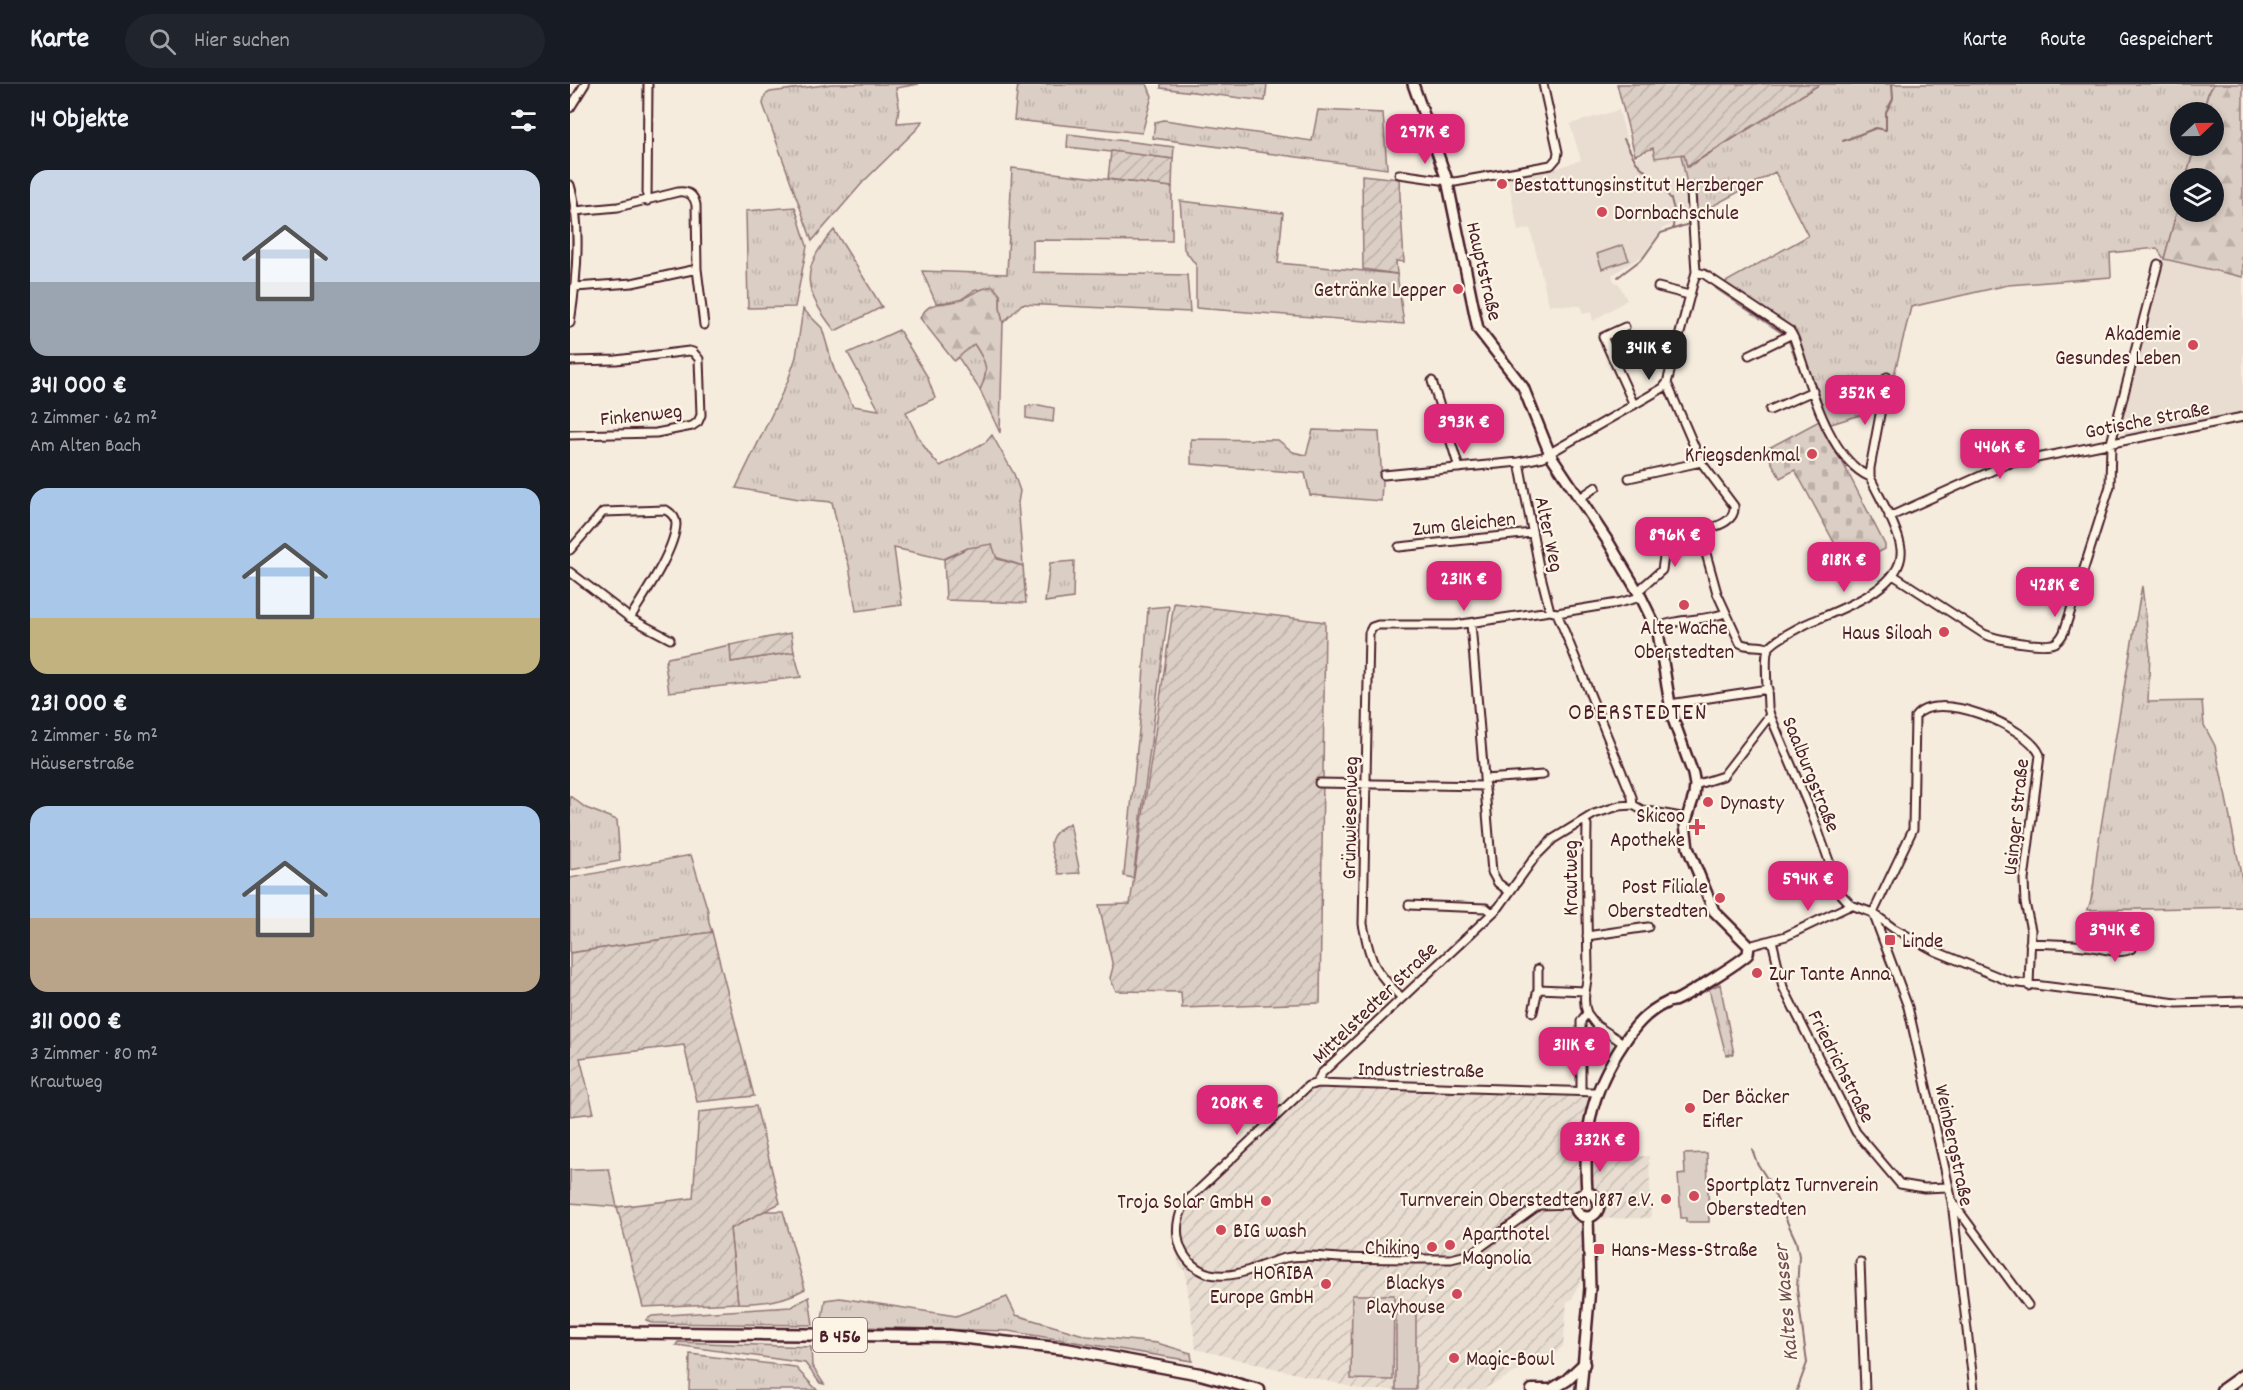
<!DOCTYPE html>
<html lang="de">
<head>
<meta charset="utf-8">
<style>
	body { margin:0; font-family:Dekko,sans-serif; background:#20242c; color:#f1f3f6; height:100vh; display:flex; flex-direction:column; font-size:22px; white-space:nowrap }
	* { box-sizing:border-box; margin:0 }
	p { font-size:20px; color:#9ea1a6 }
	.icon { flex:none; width:33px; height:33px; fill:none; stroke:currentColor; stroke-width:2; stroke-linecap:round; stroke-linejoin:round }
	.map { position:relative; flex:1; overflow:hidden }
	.sheet { display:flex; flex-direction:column; background:#171b24; width:570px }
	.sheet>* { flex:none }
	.needle { width:39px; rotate:68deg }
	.tools { position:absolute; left:1600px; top:18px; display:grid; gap:12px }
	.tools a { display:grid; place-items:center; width:54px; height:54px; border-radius:50%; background:#171b24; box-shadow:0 3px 9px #0003; font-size:30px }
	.price { position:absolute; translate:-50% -51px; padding:0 14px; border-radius:12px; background:#db2777; color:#fff; font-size:20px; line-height:39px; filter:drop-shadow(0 2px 3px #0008) }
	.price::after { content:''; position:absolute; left:50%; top:36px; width:18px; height:14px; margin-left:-9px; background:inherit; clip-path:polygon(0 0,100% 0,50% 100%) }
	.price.current { background:#222; color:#fff }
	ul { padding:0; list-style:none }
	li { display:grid; align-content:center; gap:12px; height:318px; padding:0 30px }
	li span { display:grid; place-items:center; height:186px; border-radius:18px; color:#555 }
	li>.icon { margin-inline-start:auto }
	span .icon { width:108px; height:108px; fill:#fffc; stroke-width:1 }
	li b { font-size:26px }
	h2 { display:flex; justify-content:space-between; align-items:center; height:72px; padding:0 30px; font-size:26px }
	header { display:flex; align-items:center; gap:36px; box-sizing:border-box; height:84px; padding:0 30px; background:#171b24; border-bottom:2px solid #363941 }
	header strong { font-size:28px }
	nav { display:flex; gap:33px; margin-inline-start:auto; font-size:21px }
	.search { width:420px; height:54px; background:#20242c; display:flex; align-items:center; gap:15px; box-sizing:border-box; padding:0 21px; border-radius:33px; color:#9ea1a6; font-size:22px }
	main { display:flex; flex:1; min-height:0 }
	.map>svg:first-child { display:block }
</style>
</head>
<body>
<header>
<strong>Karte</strong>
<div class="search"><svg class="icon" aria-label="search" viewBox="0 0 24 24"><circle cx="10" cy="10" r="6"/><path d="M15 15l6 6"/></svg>Hier suchen</div>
<nav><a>Karte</a><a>Route</a><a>Gespeichert</a></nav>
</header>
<main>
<section class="sheet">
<h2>14 Objekte<svg class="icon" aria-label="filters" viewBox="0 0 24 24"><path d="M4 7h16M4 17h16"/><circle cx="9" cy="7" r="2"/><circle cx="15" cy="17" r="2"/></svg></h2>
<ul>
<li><span style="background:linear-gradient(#c9d6e8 60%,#9aa5b1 0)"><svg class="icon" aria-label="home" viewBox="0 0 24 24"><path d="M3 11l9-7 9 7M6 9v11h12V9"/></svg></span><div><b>341 000 €</b><p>2 Zimmer · 62 m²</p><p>Am Alten Bach</p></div></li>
<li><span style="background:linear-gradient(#a9c7e8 70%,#c2b280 0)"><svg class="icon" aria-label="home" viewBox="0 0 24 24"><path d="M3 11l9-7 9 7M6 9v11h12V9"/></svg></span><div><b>231 000 €</b><p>2 Zimmer · 56 m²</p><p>Häuserstraße</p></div></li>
<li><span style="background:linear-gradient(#a9c7e8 60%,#b9a48a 0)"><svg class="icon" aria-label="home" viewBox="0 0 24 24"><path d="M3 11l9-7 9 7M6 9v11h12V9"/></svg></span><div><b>311 000 €</b><p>3 Zimmer · 80 m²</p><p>Krautweg</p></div></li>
</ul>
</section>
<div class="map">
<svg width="1673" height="1306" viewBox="0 0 1673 1306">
	<defs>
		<pattern id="industrial-furrows" width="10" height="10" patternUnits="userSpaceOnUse" patternTransform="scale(1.5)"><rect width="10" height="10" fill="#e8ddd0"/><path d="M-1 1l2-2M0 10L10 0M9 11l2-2" fill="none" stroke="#c8bdb3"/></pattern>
		<pattern id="grass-tufts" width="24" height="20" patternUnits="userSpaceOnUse" patternTransform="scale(1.5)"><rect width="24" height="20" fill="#dbcec4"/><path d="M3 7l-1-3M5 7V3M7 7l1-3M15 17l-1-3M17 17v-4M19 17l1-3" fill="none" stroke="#bdb0a9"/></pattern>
		<pattern id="forest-firs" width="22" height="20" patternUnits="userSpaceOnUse" patternTransform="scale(1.5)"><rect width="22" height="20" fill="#dbcec4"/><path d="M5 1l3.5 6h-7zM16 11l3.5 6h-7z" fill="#bdb0a9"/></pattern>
		<pattern id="cemetery-stones" width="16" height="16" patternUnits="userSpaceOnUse" patternTransform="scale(1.5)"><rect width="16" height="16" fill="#dbcec4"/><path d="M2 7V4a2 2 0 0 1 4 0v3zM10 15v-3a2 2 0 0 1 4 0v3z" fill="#bdb0a9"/></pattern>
		<pattern id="garden-furrows" width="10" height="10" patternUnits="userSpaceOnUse" patternTransform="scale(1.5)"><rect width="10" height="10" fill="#dbcec4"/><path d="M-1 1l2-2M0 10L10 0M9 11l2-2" fill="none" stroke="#bdb0a9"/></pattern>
	</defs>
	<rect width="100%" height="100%" fill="#f5ecde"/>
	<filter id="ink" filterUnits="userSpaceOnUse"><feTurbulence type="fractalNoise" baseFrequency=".0167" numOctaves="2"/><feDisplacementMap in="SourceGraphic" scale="12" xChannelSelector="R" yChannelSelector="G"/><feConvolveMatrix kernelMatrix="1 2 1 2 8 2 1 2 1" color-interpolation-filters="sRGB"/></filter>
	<g filter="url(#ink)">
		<path fill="#e8ddd0" d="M1049 26 1062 76 1082 65 1085 75 1110 71 1119 109V135L1093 144 1073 171 1042 191 1044 197 1049 200 1057 216 1023 237 1021 228 1013 230 1011 222 979 221 960 144 948 147 938 93 981 86 1011 76 1000 40Z
			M1594 175 1673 193V329L1555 351 1550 346Z"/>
		<path fill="url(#industrial-furrows)" d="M742 1000 1026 1008 1016 1070 1051 1069 1054 1072H1079L1081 1134 1013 1135 1014 1190 1002 1215 997 1218 993 1262 983 1272 970 1275 912 1306H793L626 1265 615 1187 610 1183 601 1150 608 1131 614 1121Z"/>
		<path fill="url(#grass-tufts)" stroke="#927678" stroke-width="1.5" d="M262 0H349L326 4 329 22 327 39 352 37 348 44 294 97 242 157 193 20 195 11 200 8Z
			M448 0H577L582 12 572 49 444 36Z
			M591 0H697L695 17 591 4Z
			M1250 0H1644L1638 10 1633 28H1611V62H1625L1616 94H1611V112L1594 175 1587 164 1540 169 1541 193 1438 201 1341 223 1316 323 1261 340 1256 331 1248 335 1219 258 1213 250 1145 204 1238 152 1205 88 1119 135 1121 120 1111 71 1115 70 1118 83Z
			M748 26 813 29 817 85 583 54 585 38 594 36 742 57Z
			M498 50 604 63 603 75 497 63Z
			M442 84 602 103V157L463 156V188L617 191 620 228 452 220 433 239 430 224V211L406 205 389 217 366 219 352 187 437 190Z
			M610 117 713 129 708 179 827 190 834 240 626 224V181L614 165Z
			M225 123 237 162 225 223 178 224 176 127Z
			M264 146 312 223 265 247C234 207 228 187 264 146Z
			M233 225 252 244 264 285 283 322 309 326 278 269 329 246 357 292 365 314 336 328C345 348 354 366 370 382L416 358 422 351 444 390 450 407 448 419 453 482 398 464 374 475 324 464 332 521 286 527 279 481 272 462 262 418 229 415 166 404 217 299 226 273Z
			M404 259C416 277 421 285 410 306L388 273Z
			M469 321 484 324 483 338 456 334V322Z
			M743 346 809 348 812 400 811 417 740 411 735 389 621 380V355L708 356 723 368 736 371Z
			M504 477 503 514 475 518 480 479Z
			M1572 502 1580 569 1578 618 1632 617 1634 641 1645 662 1655 709 1673 800V823L1517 826C1524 817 1525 781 1527 768 1541 679 1556 590 1572 502Z
			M599 522 563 794 554 792V790L571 627 578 524Z
			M160 561 162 578 224 568 231 593 99 608 95 580 98 574Z
			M0 712 16 724 47 736 50 777 0 786Z
			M500 739 510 789 489 790C482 763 471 754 500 739Z
			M121 771 138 827 139 839 142 848 0 869V794Z
			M1150 900 1164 970 1156 971 1139 905Z
			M194 1127H213L235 1205C214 1217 191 1220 168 1219L160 1145Z
			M239 1213 243 1241 82 1239 76 1236 82 1232 221 1223Z
			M437 1213 446 1231 517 1252 587 1259 621 1269 622 1277 438 1247 251 1242 255 1216 270 1214 386 1232Z
			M108 1258 241 1263 242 1282 254 1300 250 1299 235 1279 106 1261Z
			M120 1270 225 1283 247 1306H119Z"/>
		<path fill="url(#forest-firs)" stroke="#927678" stroke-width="1.5" d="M1644 0H1673V193L1594 175 1611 112V128H1644V94H1616L1625 62H1644V28H1633L1638 10Z
			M423 202 430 211V224L433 239 430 349 410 306C420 285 416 278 404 260L384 277 350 234C361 213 375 223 392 215 405 209 408 205 423 202Z"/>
		<path fill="url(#cemetery-stones)" stroke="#927678" stroke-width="1.5" d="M1251 336 1315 461V465L1278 484 1225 386 1210 394 1195 366Z"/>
		<path fill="#dbcec4" stroke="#927678" stroke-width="1.5" d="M1053 161 1059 176 1032 185 1027 170Z
			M1137 1069 1139 1138H1116V1134H1111L1108 1091 1115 1090 1114 1070Z
			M39 1085 47 1123 0 1119V1086Z
			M782 1211H824L823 1296 781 1295Z
			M826 1224H846V1306H826Z"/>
		<path fill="url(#garden-furrows)" stroke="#927678" stroke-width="1.5" d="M1047 0H1250L1117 83 1114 70 1085 74 1083 64 1065 71Z
			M541 67 603 75 602 103 538 95Z
			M792 91 829 95 834 178 826 177 827 190 793 185Z
			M422 460 427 475 453 482 456 519 376 516 374 475 398 464Z
			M604 519 755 538 750 919 612 924 611 908 546 907 540 894 543 883 529 821 560 820Z
			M221 549 224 568 161 578 160 561Z
			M142 848 184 1012 127 1018 114 961 10 974 24 1029 0 1032V869Z
			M186 1022 210 1119 160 1145 168 1219 73 1223 47 1123 123 1114 129 1028Z"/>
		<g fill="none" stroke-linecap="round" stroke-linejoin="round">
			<path stroke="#8c6e70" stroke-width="2" d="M1054 55 1066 78 1094 106 1101 115 1104 126 1103 145
				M1273 57 1306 44 1316 46V28L1323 15 1322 0
				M1048 193 1073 174 1091 149 1119 140
				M1182 1065 1187 1079 1198 1096 1226 1157 1229 1172 1227 1205 1237 1279 1227 1306"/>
			<g stroke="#4a1f2b" stroke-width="11">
				<path id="street" d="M0 24 15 0
					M829 90 885 98 981 81 987 74 988 68 973 0
					M0 101C12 139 6 200 0 239
					M1121 108 1126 188 1134 190 1220 247 1224 254C1239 295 1257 374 1300 393
					M77 117 78 0
					M5 127 48 123 108 108C118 107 124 111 126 121L127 185 62 199 5 203
					M127 185 134 241
					M1088 203 1119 211
					M1055 243 1033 253 1064 321
					M1179 271 1222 250
					M0 277 46 276 119 267 123 268 129 275 131 331 128 338 122 342 86 349 0 351
					M862 297 889 384
					M1097 299 1126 188
					M1200 326 1243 307
					M949 378 970 488 980 527
					M814 391 949 378 973 373 1093 304 1097 299 1131 378 1164 422C1166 439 1143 443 1130 448L1147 509 1170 559C1178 564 1189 560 1198 564
					M1059 394 1131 378
					M1010 414 1026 403
					M1319 433 1437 380 1673 333
					M829 463 962 449
					M0 466 33 428 96 426C101 429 106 433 106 440 105 466 74 511 60 534
					M0 488 60 534 100 555
					M1323 491 1414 550C1427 556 1473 564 1485 559 1490 556 1492 552 1494 548L1540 402 1541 359 1588 180
					M1068 507 1092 486 1097 453 1130 448
					M987 529 1062 713 1063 721
					M901 540 922 788 928 799 940 808
					M1086 544C1110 533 1132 538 1155 529
					M1100 620 1198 605
					M914 695 973 691
					M749 699 915 702
					M1125 701 1153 692 1200 631
					M839 821 916 824 922 829
					M1281 821 1271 810 1242 730 1200 631 1198 624C1198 613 1194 573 1198 565 1203 557 1228 544 1236 540 1265 527 1335 505 1331 465 1328 443 1309 413 1300 393V384L1317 293
					M1303 829 1343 745 1345 633C1365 604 1458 642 1470 671L1454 796 1455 819 1461 846 1459 902
					M1303 829 1338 923 1375 1085 1382 1118 1404 1306
					M1017 852 1078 843
					M1202 856 1213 903 1286 1048 1330 1100 1354 1104 1378 1103
					M1460 859C1478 860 1496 860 1514 862 1528 862 1548 872 1561 865L1560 858 1553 857 1550 866
					M1179 862 1216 852 1281 821 1303 829 1323 844 1365 867 1441 898 1607 919 1673 917
					M968 885V905L1015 907
					M832 914C803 885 801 880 793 840L799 549 802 543 808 541H885L980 527 987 529 1048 519 1071 513
					M963 928 968 905
					M1017 929 1026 941 1053 959
					M747 999 1026 1008
					M1011 1006V937L1017 929C1011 914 1018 900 1018 884 1017 836 1016 789 1017 741L1014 736
					M1383 1119 1458 1221
					M1005 1120 969 1121 901 1170 881 1175C844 1175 807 1175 770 1174 753 1173 733 1170 715 1174 690 1180 668 1196 640 1190 607 1181 598 1141 618 1116L738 1002 747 999 751 990 929 823 965 773 983 755 1024 730 1049 722 1063 721 1072 726 1117 734
					M1290 1178 1295 1306"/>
			</g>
			<g stroke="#4a1f2b" stroke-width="14">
				<path id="secondary" d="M843 0 877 96 908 245 953 303 980 370 1039 459 1071 513 1088 548 1102 632 1123 690 1125 701 1124 712 1115 740 1118 764 1144 827 1179 862 1178 870C1172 877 1113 914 1104 917 1096 919 1104 915 1096 919 1076 928 1064 943 1053 960 1020 1009 1013 1050 1017 1109
					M1005 1121a12 12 0 1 1 24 0a12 12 0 1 1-24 0Z
					M1011 1306 1020 1204 1018 1133"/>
			</g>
			<g stroke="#4a1f2b" stroke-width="15">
				<path id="primary" d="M0 1248 379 1252 496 1265 630 1290 689 1306
					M962 1306H980
					M981 1306 997 1296 1014 1280
					M1652 1306 1673 1291"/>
			</g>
			<use href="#street" stroke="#fcf5e5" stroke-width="7"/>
			<use href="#secondary" stroke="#fcf5e5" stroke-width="9"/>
			<use href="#primary" stroke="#fcf5e5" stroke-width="10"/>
		</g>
	</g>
	<g fill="#d1495b" stroke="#fcf5e5" stroke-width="2">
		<circle cx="932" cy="100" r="6"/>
		<circle cx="1032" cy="128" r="6"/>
		<circle cx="888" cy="205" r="6"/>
		<circle cx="1623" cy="261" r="6"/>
		<circle cx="1242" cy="370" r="6"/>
		<circle cx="1114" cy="521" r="6"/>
		<circle cx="1374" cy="548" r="6"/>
		<circle cx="1138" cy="718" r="6"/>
		<path d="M1124 734h6v6h6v6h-6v6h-6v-6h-6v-6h6z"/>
		<circle cx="1150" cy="814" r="6"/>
		<rect x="1314" y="850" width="12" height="12" rx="3"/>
		<circle cx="1187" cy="889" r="6"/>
		<circle cx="1120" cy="1024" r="6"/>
		<circle cx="1124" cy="1112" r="6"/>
		<circle cx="1096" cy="1115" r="6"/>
		<circle cx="696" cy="1117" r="6"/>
		<circle cx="651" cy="1146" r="6"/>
		<circle cx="880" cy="1161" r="6"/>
		<circle cx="862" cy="1163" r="6"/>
		<rect x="1023" y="1159" width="12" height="12" rx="3"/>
		<circle cx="756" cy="1200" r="6"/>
		<circle cx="887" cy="1210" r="6"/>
		<circle cx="884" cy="1274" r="6"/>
	</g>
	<g text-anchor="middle" stroke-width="4.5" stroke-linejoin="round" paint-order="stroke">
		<rect fill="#fcf5e5" stroke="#7f5f63" stroke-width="1.5" x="243" y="1234" width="54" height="34" rx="4.5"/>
		<g font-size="20" font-weight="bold" fill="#4a1f2b">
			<text x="270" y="1258">B 456</text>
		</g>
		<g font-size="21" fill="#4a1f2b" stroke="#fcf5e5" text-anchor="start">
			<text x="944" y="107">Bestattungsinstitut Herzberger</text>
			<text x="1044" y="135">Dornbachschule</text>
			<text x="876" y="212" text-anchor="end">Getränke Lepper</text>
			<text x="1611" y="256" text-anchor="end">Akademie<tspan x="1611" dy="24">Gesundes Leben</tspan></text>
			<text x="1230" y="377" text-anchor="end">Kriegsdenkmal</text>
			<text x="1114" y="550" text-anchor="middle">Alte Wache<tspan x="1114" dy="24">Oberstedten</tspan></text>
			<text x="1362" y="555" text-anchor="end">Haus Siloah</text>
			<text x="1150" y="725">Dynasty</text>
			<text x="1115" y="738" text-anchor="end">Skicoo<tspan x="1115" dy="24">Apotheke</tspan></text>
			<text x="1138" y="809" text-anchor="end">Post Filiale<tspan x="1138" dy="24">Oberstedten</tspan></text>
			<text x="1332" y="863">Linde</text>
			<text x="1199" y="896">Zur Tante Anna</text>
			<text x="1132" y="1019">Der Bäcker<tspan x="1132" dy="24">Eifler</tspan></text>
			<text x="1136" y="1107">Sportplatz Turnverein<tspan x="1136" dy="24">Oberstedten</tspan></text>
			<text x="1084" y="1122" text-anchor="end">Turnverein Oberstedten 1887 e.V.</text>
			<text x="684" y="1124" text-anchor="end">Troja Solar GmbH</text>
			<text x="663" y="1153">BIG wash</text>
			<text x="892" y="1156">Aparthotel<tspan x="892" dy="24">Magnolia</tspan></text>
			<text x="850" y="1170" text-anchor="end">Chiking</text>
			<text x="1041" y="1172">Hans-Mess-Straße</text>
			<text x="744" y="1195" text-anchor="end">HORIBA<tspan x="744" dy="24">Europe GmbH</tspan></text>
			<text x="875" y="1205" text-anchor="end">Blackys<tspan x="875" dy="24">Playhouse</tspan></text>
			<text x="896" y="1281">Magic-Bowl</text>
		</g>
		<g font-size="21" fill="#4a1f2b" stroke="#fcf5e5">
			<text transform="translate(915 187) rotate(77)" y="7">Hauptstraße</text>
			<text transform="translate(71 330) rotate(-6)" y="7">Finkenweg</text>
			<text transform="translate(1577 335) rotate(-11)" y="7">Gotische Straße</text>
			<text transform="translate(894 439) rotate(-6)" y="7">Zum Gleichen</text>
			<text transform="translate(980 450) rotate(78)" y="7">Alter Weg</text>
			<text transform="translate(1242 690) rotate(68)" y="7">Saalburgstraße</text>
			<text transform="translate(1445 733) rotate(-84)" y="7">Usinger Straße</text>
			<text transform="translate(779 734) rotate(-89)" y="7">Grünwiesenweg</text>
			<text transform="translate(1000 794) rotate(-90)" y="7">Krautweg</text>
			<text transform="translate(804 918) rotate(-44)" y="7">Mittelstedter Straße</text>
			<text transform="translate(1272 982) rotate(63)" y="7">Friedrichstraße</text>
			<text transform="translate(851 985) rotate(1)" y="7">Industriestraße</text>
			<text transform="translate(1385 1061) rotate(78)" y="7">Weinbergstraße</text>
		</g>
		<g font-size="22" font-style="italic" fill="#704d53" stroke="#fcf5e5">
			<text transform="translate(1214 1219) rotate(-95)" y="8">Kaltes Wasser</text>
		</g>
		<g font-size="24" letter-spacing="1.5" fill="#4a1f2b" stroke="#fcf5e5">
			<text x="1068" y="635">OBERSTEDTEN</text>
		</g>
	</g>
</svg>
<div class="tools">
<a><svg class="needle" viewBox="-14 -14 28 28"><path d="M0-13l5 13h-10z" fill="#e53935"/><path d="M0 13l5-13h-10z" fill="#9ea1a6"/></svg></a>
<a><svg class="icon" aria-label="layers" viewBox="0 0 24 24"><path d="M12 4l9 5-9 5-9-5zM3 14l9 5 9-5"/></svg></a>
</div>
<b class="price" style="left:855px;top:81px">297K €</b>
<b class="price current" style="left:1079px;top:297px">341K €</b>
<b class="price" style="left:1295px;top:342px">352K €</b>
<b class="price" style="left:894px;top:371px">393K €</b>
<b class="price" style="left:1430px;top:396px">446K €</b>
<b class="price" style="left:1105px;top:484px">896K €</b>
<b class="price" style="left:1274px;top:509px">818K €</b>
<b class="price" style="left:894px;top:528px">231K €</b>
<b class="price" style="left:1485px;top:534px">428K €</b>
<b class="price" style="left:1238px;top:828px">594K €</b>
<b class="price" style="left:1545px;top:879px">394K €</b>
<b class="price" style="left:1004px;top:994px">311K €</b>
<b class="price" style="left:667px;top:1052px">208K €</b>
<b class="price" style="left:1030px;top:1089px">332K €</b>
</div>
</main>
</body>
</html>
